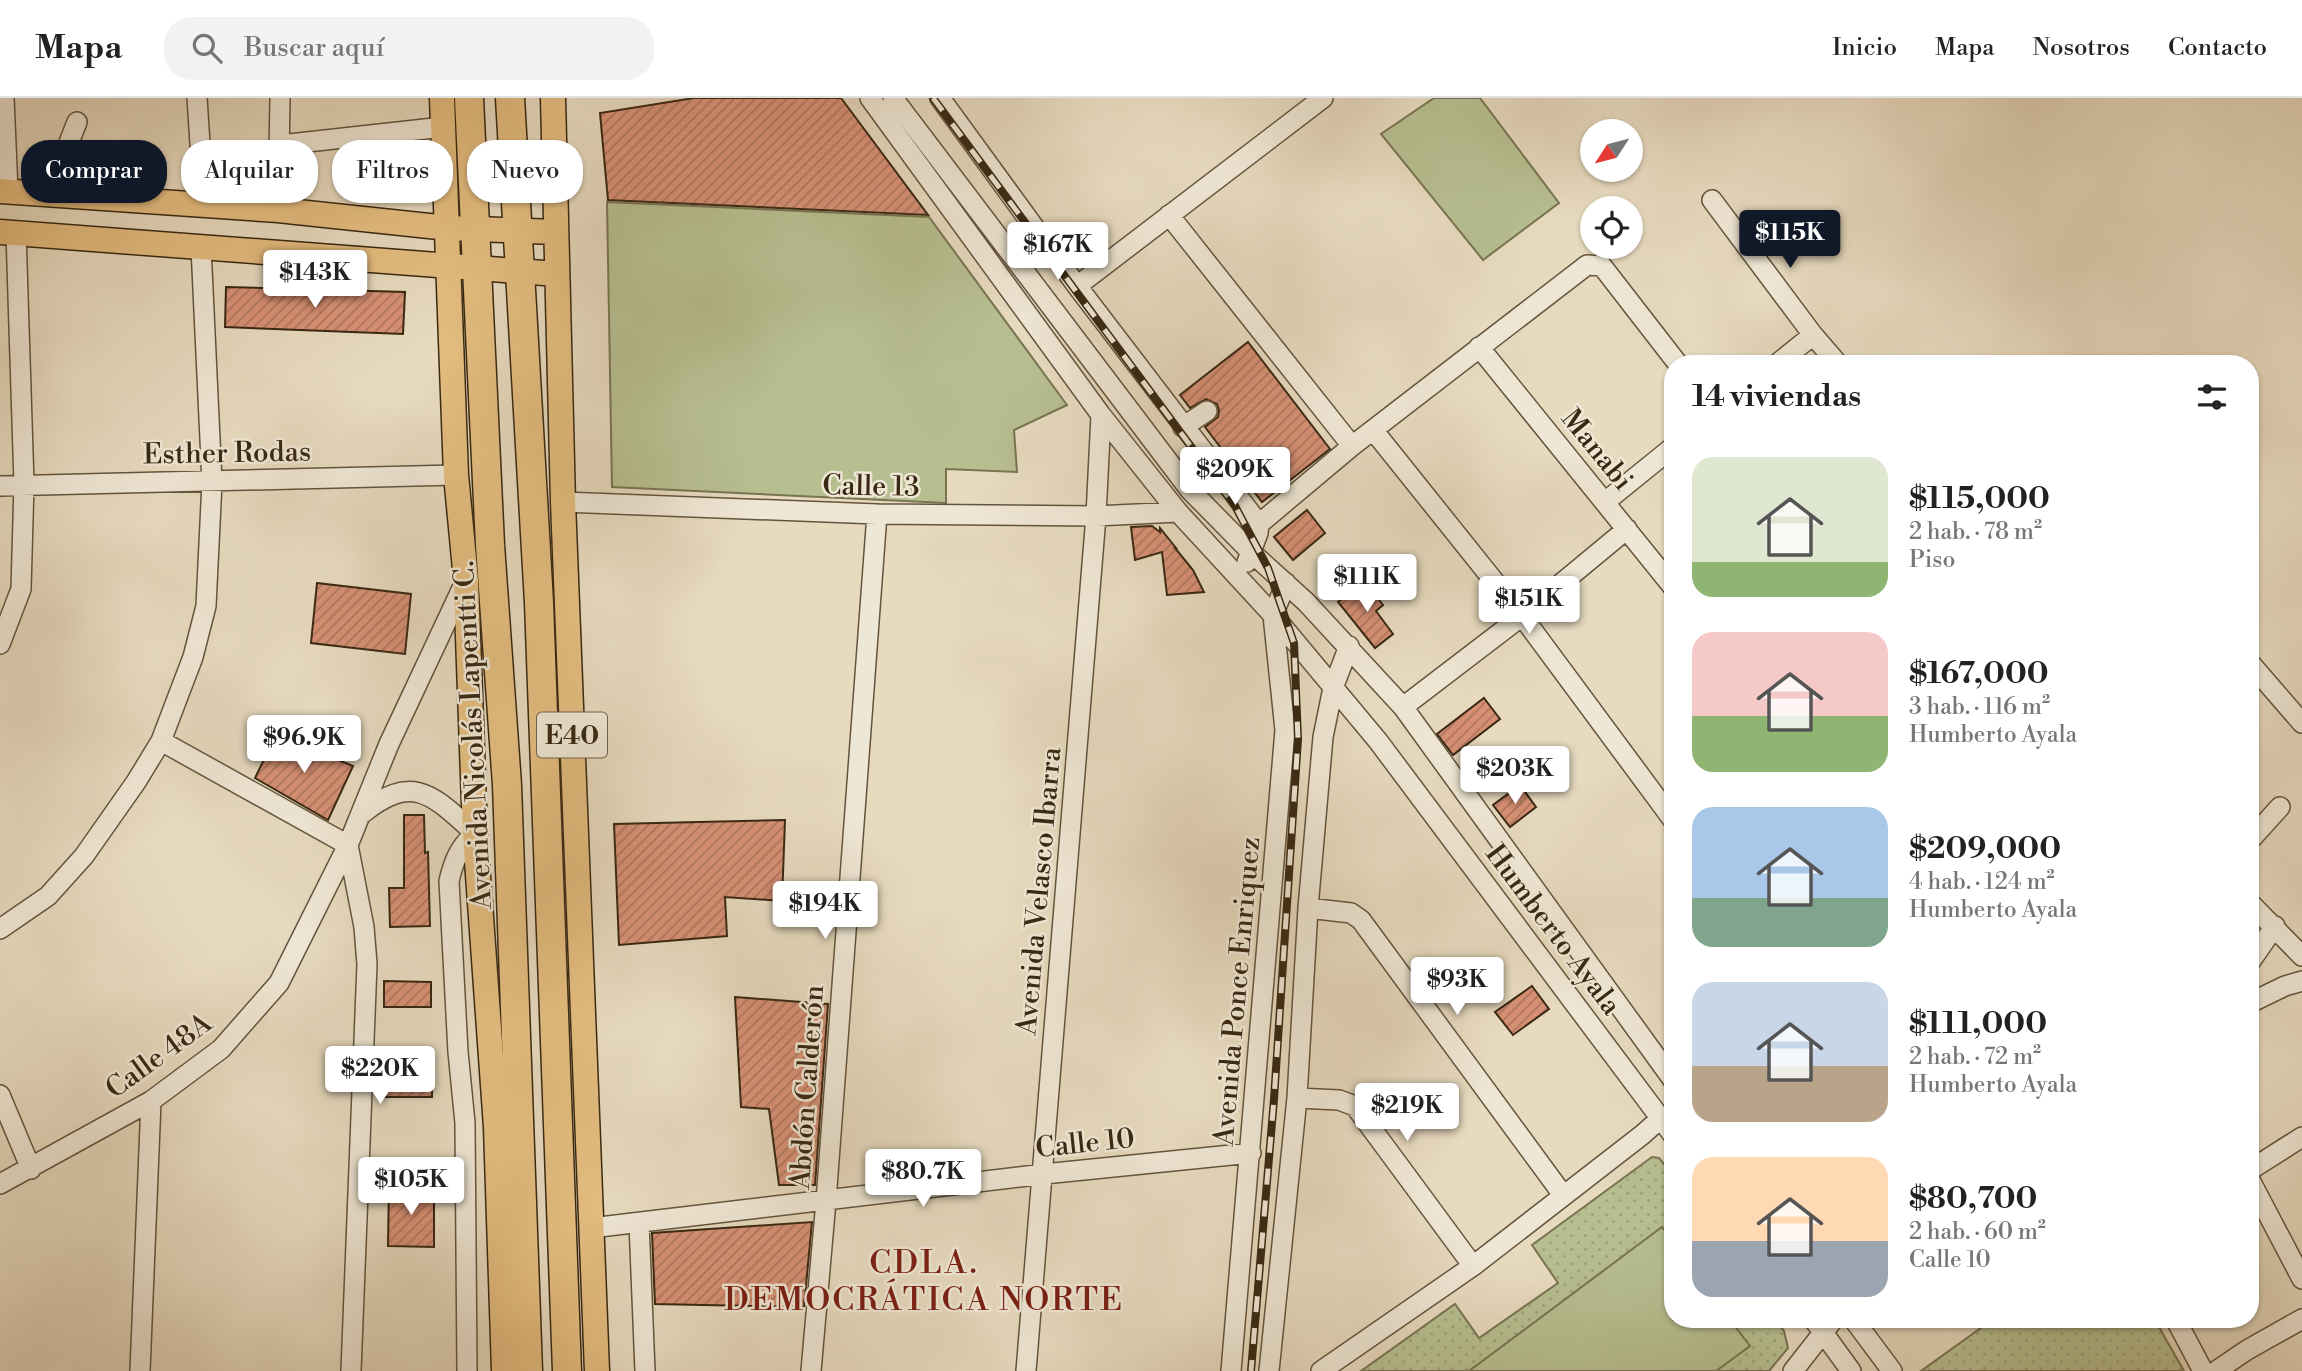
<!DOCTYPE html>
<html lang="es">
<head>
<meta charset="utf-8">
<style>
	body { margin:0; font-family:"Libre Bodoni",serif; background:#f2f2f2; color:#222; height:100vh; display:flex; flex-direction:column; font-size:26px; white-space:nowrap }
	* { box-sizing:border-box; margin:0 }
	p { font-size:23px; color:#767676 }
	.icon { flex:none; width:38px; height:38px; fill:none; stroke:currentColor; stroke-width:2; stroke-linecap:round; stroke-linejoin:round }
	.map { position:relative; flex:1; overflow:hidden }
	.panel { position:absolute; left:1664px; top:257px; width:595px; height:973px; display:flex; flex-direction:column; background:#fff; border-radius:28px; box-shadow:0 2px 5px #0004 }
	.panel>* { flex:none }
	.guide { position:absolute; left:21px; top:42px; width:665px; height:63px; display:flex; gap:14px }
	.needle { width:46px; rotate:234deg }
	.controls { position:absolute; left:1580px; top:21px; display:grid; gap:14px }
	.controls a { display:grid; place-items:center; width:63px; height:63px; border-radius:50%; background:#fff; box-shadow:0 2px 5px #0004; font-size:35px }
	.price { position:absolute; translate:-50% -60px; padding:0 16px; border-radius:7px; background:#fff; color:#222; font-size:23px; line-height:46px; filter:drop-shadow(0 2px 4px #0008) }
	.price::after { content:''; position:absolute; left:50%; top:42px; width:21px; height:16px; margin-left:-10px; background:inherit; clip-path:polygon(0 0,100% 0,50% 100%) }
	.price.current { background:#111827; color:#fff }
	ul { padding:0; list-style:none }
	li { display:flex; align-items:center; gap:21px; height:175px; padding:0 28px }
	li span { display:grid; place-items:center; flex:none; width:196px; height:140px; border-radius:21px; color:#555 }
	li>.icon { margin-inline-start:auto }
	span .icon { width:84px; height:84px; fill:#fffc; stroke-width:1 }
	li b { font-size:30px }
	h2 { display:flex; justify-content:space-between; align-items:center; height:84px; padding:0 28px; font-size:30px }
	.pill { padding:0 24px; border-radius:28px; background:#fff; box-shadow:0 2px 5px #0004; font-size:24px; line-height:63px }
	.pill.current { background:#111827; color:#fff }
	header { display:flex; align-items:center; gap:42px; box-sizing:border-box; height:98px; padding:0 35px; background:#fff; border-bottom:2px solid #e0e0e0 }
	header strong { font-size:33px }
	nav { display:flex; gap:38px; margin-inline-start:auto; font-size:24px }
	.search { width:490px; height:63px; background:#f2f2f2; display:flex; align-items:center; gap:18px; box-sizing:border-box; padding:0 24px; border-radius:28px; color:#767676; font-size:26px }
	.map>svg:first-child { display:block }
</style>
</head>
<body>
<header>
<strong>Mapa</strong>
<div class="search"><svg class="icon" aria-label="search" viewBox="0 0 24 24"><circle cx="10" cy="10" r="6"/><path d="M15 15l6 6"/></svg>Buscar aquí</div>
<nav><a>Inicio</a><a>Mapa</a><a>Nosotros</a><a>Contacto</a></nav>
</header>
<div class="map">
<svg width="2302" height="1273" viewBox="0 0 2302 1273">
	<defs>
		<pattern id="green-dots" width="8" height="8" patternUnits="userSpaceOnUse" patternTransform="scale(1.75)"><rect width="8" height="8" fill="#b7bf91"/><path d="M2 2h.1M6 6h.1" fill="none" stroke="#9ea47c" stroke-width="1.8" stroke-linecap="round"/></pattern>
		<pattern id="building-hatch" width="6" height="6" patternUnits="userSpaceOnUse" patternTransform="scale(1.75)"><rect width="6" height="6" fill="#d79075"/><path d="M-1 1l2-2M0 6l6-6M5 7l2-2" fill="none" stroke="#af765f"/></pattern>
	</defs>
	<rect width="100%" height="100%" fill="#e7dabf"/>
	<filter id="stains"><feTurbulence type="fractalNoise" baseFrequency=".00286" numOctaves="4"/><feColorMatrix values="0 0 0 0 .2 0 0 0 0 .09 0 0 0 0 .02 0 0 0 .5 -.17"/></filter>
	<radialGradient id="worn" r=".72"><stop offset=".6" stop-color="#630" stop-opacity="0"/><stop offset="1" stop-color="#630" stop-opacity=".3"/></radialGradient>
	<path fill="url(#green-dots)" stroke="#787452" stroke-width="2" d="M1652 1059 1659 1060 1673 1077V1222H1776L1784 1233 1788 1250 1769 1273H1361L1455 1206 1479 1240 1558 1185 1532 1147Z
		M1992 1222H2155L2184 1273H1921Z"/>
	<path fill="#b7bf91" stroke="#787452" stroke-width="2" d="M1434 0H1480L1559 105 1483 162 1381 36Z
		M607 104 929 119 1067 307 1014 332 1017 374 946 371V405L612 389Z
		M1662 1129 1673 1144V1222H1730L1750 1248 1716 1273H1469Z"/>
	<path fill="url(#building-hatch)" stroke="#382812" stroke-width="2" d="M694 0H841L928 117 608 102 600 15Z
		M226 189 405 194 403 236 225 229Z
		M1248 244 1330 351 1262 404 1205 329 1218 319 1219 312 1217 306 1206 301 1190 310 1180 297Z
		M1307 412 1325 435 1293 462 1274 439Z
		M1152 428 1160 434V430L1176 450H1175L1193 472 1204 494 1167 497 1162 454 1135 462 1131 429Z
		M1365 484 1383 507 1376 513 1393 536 1375 550 1338 504Z
		M317 485 411 496 405 556 311 545Z
		M1484 600 1500 621 1453 657 1437 636Z
		M276 637 353 668 328 722 255 680Z
		M1520 687 1536 709 1510 729 1493 707Z
		M404 717H424L425 755 428 754 430 828 390 829 389 790H404Z
		M785 722 782 803 725 799 727 838 619 847 614 726Z
		M384 883 431 884V909H384Z
		M1532 888 1549 911 1513 937 1495 914Z
		M735 899 828 906 815 1087H779L769 1011 741 1009Z
		M384 971H432V999H384Z
		M389 1086H417V1094L434 1095V1149L388 1148Z
		M812 1124 804 1209 655 1206 652 1135Z"/>
	<g fill="none" stroke-linecap="round" stroke-linejoin="round">
		<g stroke="#64543d" stroke-width="22">
			<path id="minor" d="M4 0 8 93
				M197 0 204 107
				M870 0 1101 317 1178 414 1273 517 1378 643 1673 1037
				M893 0 1190 392 1252 455 1306 504 1403 609 1673 982
				M940 0 1077 188 1259 426 1258 435 1247 464
				M280 47 443 29
				M63 96 68 47 77 24
				M1712 102 1813 237 1838 266
				M278 112 280 0
				M1169 117 1352 348
				M1077 188 1323 0
				M1479 249 1673 489
				M1777 266 1813 237
				M1183 329 1207 313
				M1373 332 1522 518 1673 722
				M0 388 456 377
				M563 404 877 416 1096 418 1178 414
				M1605 404 1673 349
				M1259 426 1352 348 1587 167 1602 168 1678 266
				M0 546 21 491 24 386 16 135
				M2250 565 2302 625
				M1403 609 1522 518 1627 431
				M161 643 348 747 364 829 367 866 351 1273
				M363 715C414 674 433 698 475 735 459 750 454 762 449 783L458 954 465 1025 467 1273
				M2250 742 2280 709
				M2250 805 2302 858
				M1308 810 1351 815 1361 822 1563 1097
				M0 831 48 798 84 758 136 684 161 643 193 559 206 508 212 384 201 149
				M2250 864 2275 828
				M2250 905 2285 888 2302 883
				M0 997 31 1071
				M1297 1000 1339 1002 1355 1008 1473 1168
				M2250 1072 2302 1039
				M2250 1082 2302 1181
				M0 1086 151 1003 221 951 279 885 348 747 389 646 465 484
				M639 1125 645 1273
				M591 1130 1044 1076 1251 1055
				M1814 1222 1851 1273
				M1854 1222 1892 1273
				M2176 1222 2203 1273
				M140 1273 151 1003
				M811 1273 826 1103 877 416
				M1026 1273 1096 418 1101 317
				M1231 1273 1285 632 1273 517 1286 485
				M1269 1273 1297 1000 1308 810 1323 639 1333 590 1349 548
				M1321 1273 1473 1168 1642 1037 1660 1021
				M1793 1273 1833 1222
				M2216 1273 2247 1252 2302 1221"/>
		</g>
		<g stroke="#382812" stroke-width="27">
			<path id="major" d="M442 0 456 377 466 482 475 735 496 1029 504 1273
				M553 0 563 404 597 1273
				M0 93 278 112 448 130 556 134
				M0 134 557 176"/>
		</g>
		<g stroke="#382812" stroke-width="31">
			<path id="highway" d="M469 0 490 447 507 687 528 1273
				M510 0 539 505 567 1273"/>
		</g>
		<use href="#minor" stroke="#efe7d5" stroke-width="19"/>
		<use href="#major" stroke="#e4bd80" stroke-width="24"/>
		<use href="#highway" stroke="#e4bd80" stroke-width="28"/>
		<g stroke="#382812" stroke-width="8">
			<path id="rail" d="M933 0 1235 408 1268 470 1294 545 1298 641 1274 1001 1251 1273"/>
		</g>
		<use href="#rail" stroke="#efe7d5" stroke-width="5" stroke-dasharray="16" stroke-linecap="butt"/>
	</g>
	<g text-anchor="middle" stroke-width="5" stroke-linejoin="round" paint-order="stroke">
		<rect fill="#efe7d5" stroke="#6f614c" stroke-width="2" x="537" y="614.5" width="70" height="45" rx="5"/>
		<g font-size="26" font-weight="bold" fill="#382812">
			<text x="572" y="646">E40</text>
		</g>
		<g font-size="28" fill="#382812" stroke="#efe7d5">
			<text transform="translate(1598 351) rotate(51)" y="10">Manabi</text>
			<text transform="translate(227 354) rotate(-1)" y="10">Esther Rodas</text>
			<text transform="translate(871 387) rotate(1)" y="10">Calle 13</text>
			<text transform="translate(472 637) rotate(-93)" y="10">Avenida Nicolás Lapentti C.</text>
			<text transform="translate(1038 793) rotate(-85)" y="10">Avenida Velasco Ibarra</text>
			<text transform="translate(1554 831) rotate(53)" y="10">Humberto Ayala</text>
			<text transform="translate(1236 893) rotate(-85)" y="10">Avenida Ponce Enriquez</text>
			<text transform="translate(158 957) rotate(-36)" y="10">Calle 48A</text>
			<text transform="translate(806 989) rotate(-86)" y="10">Abdón Calderón</text>
			<text transform="translate(1085 1044) rotate(-6)" y="10">Calle 10</text>
		</g>
		<g font-size="32" letter-spacing="2" fill="#7a1f14" stroke="#efe7d5">
			<text x="924" y="1175">CDLA.<tspan x="924" dy="37">DEMOCRÁTICA NORTE</tspan></text>
		</g>
	</g>
	<rect width="100%" height="100%" filter="url(#stains)"/>
	<rect width="100%" height="100%" fill="url(#worn)"/>
</svg>
<div class="controls">
<a><svg class="needle" viewBox="-14 -14 28 28"><path d="M0-13l5 13h-10z" fill="#e53935"/><path d="M0 13l5-13h-10z" fill="#767676"/></svg></a>
<a><svg class="icon" aria-label="locate" viewBox="0 0 24 24"><circle cx="12" cy="12" r="6"/><path d="M12 2v4M12 18v4M2 12h4M18 12h4"/></svg></a>
</div>
<b class="price current" style="left:1790px;top:172px">$115K</b>
<b class="price" style="left:1058px;top:184px">$167K</b>
<b class="price" style="left:315px;top:212px">$143K</b>
<b class="price" style="left:1235px;top:409px">$209K</b>
<b class="price" style="left:1367px;top:516px">$111K</b>
<b class="price" style="left:1529px;top:538px">$151K</b>
<b class="price" style="left:304px;top:677px">$96.9K</b>
<b class="price" style="left:1515px;top:708px">$203K</b>
<b class="price" style="left:825px;top:843px">$194K</b>
<b class="price" style="left:1457px;top:919px">$93K</b>
<b class="price" style="left:380px;top:1008px">$220K</b>
<b class="price" style="left:1407px;top:1045px">$219K</b>
<b class="price" style="left:923px;top:1111px">$80.7K</b>
<b class="price" style="left:411px;top:1119px">$105K</b>
<div class="guide">
<a class="pill current">Comprar</a>
<a class="pill">Alquilar</a>
<a class="pill">Filtros</a>
<a class="pill">Nuevo</a>
</div>
<section class="panel">
<h2>14 viviendas<svg class="icon" aria-label="filters" viewBox="0 0 24 24"><path d="M4 7h16M4 17h16"/><circle cx="9" cy="7" r="2"/><circle cx="15" cy="17" r="2"/></svg></h2>
<ul>
<li><span style="background:linear-gradient(#dfe7d0 75%,#8fb573 0)"><svg class="icon" aria-label="home" viewBox="0 0 24 24"><path d="M3 11l9-7 9 7M6 9v11h12V9"/></svg></span><div><b>$115,000</b><p>2 hab. · 78 m²</p><p>Piso</p></div></li>
<li><span style="background:linear-gradient(#f6c9c9 60%,#8fb573 0)"><svg class="icon" aria-label="home" viewBox="0 0 24 24"><path d="M3 11l9-7 9 7M6 9v11h12V9"/></svg></span><div><b>$167,000</b><p>3 hab. · 116 m²</p><p>Humberto Ayala</p></div></li>
<li><span style="background:linear-gradient(#a9c7e8 65%,#7fa58c 0)"><svg class="icon" aria-label="home" viewBox="0 0 24 24"><path d="M3 11l9-7 9 7M6 9v11h12V9"/></svg></span><div><b>$209,000</b><p>4 hab. · 124 m²</p><p>Humberto Ayala</p></div></li>
<li><span style="background:linear-gradient(#c9d6e8 60%,#b9a48a 0)"><svg class="icon" aria-label="home" viewBox="0 0 24 24"><path d="M3 11l9-7 9 7M6 9v11h12V9"/></svg></span><div><b>$111,000</b><p>2 hab. · 72 m²</p><p>Humberto Ayala</p></div></li>
<li><span style="background:linear-gradient(#ffd9b3 60%,#9aa5b1 0)"><svg class="icon" aria-label="home" viewBox="0 0 24 24"><path d="M3 11l9-7 9 7M6 9v11h12V9"/></svg></span><div><b>$80,700</b><p>2 hab. · 60 m²</p><p>Calle 10</p></div></li>
</ul>
</section>
</div>
</body>
</html>
